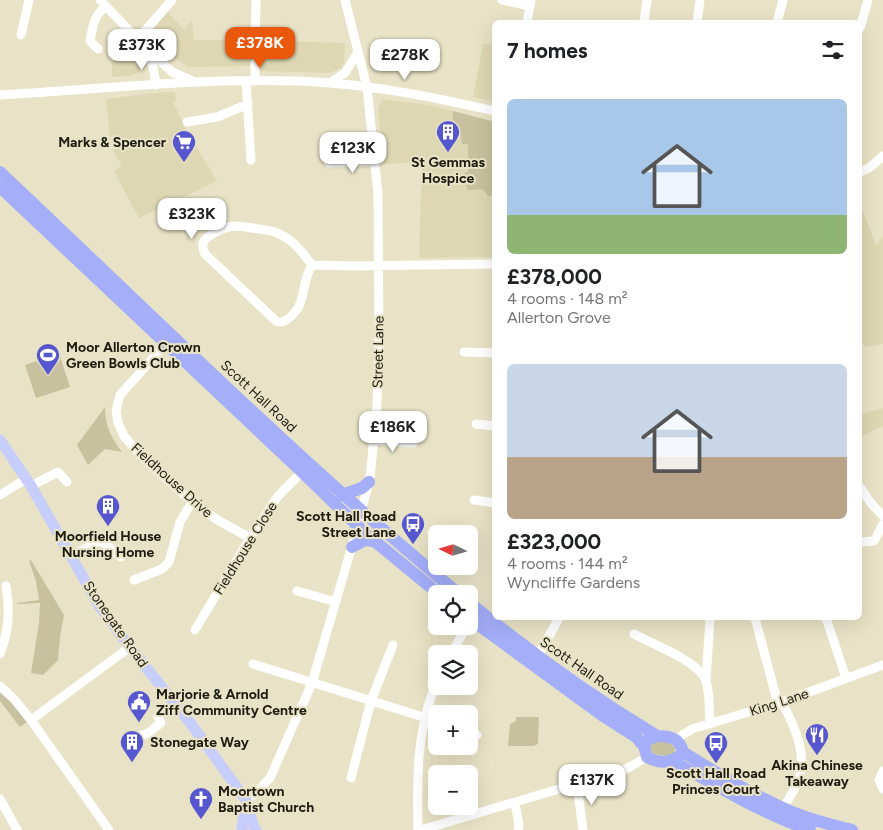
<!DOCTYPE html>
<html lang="en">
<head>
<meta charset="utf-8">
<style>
	body { margin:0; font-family:Figtree,sans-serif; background:#f6f6f6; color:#202124; height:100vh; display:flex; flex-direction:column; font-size:19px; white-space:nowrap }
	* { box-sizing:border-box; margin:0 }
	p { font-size:16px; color:#757577 }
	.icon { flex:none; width:28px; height:28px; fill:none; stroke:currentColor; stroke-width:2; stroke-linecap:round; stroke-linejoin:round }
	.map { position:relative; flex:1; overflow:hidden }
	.panel { position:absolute; left:492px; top:20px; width:370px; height:600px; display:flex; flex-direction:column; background:#fff; border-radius:8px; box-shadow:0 5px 20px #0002 }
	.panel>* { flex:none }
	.needle { width:32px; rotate:275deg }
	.tools { position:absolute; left:428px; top:525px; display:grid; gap:10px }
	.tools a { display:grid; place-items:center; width:50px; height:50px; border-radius:8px; background:#fff; box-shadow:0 5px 20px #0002; font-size:25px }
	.price { position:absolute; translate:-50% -42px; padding:0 11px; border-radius:10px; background:#fff; color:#222; font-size:16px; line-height:32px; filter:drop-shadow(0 1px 2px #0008) }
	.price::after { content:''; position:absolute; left:50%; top:30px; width:15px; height:11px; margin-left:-8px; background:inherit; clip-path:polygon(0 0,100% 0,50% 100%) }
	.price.active { background:#ea580c; color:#fff }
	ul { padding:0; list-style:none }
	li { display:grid; align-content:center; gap:10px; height:265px; padding:0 15px }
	li span { display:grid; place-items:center; height:155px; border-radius:8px; color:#555 }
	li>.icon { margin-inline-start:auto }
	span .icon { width:90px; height:90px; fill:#fffc; stroke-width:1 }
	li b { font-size:21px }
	h2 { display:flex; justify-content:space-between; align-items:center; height:60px; padding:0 15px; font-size:21px }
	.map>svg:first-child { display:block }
</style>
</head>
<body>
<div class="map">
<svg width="883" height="830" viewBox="0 0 883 830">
	<rect width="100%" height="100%" fill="#e8e3c6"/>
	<path fill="#ded7b3" d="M168 12 183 29 192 21 194 40H262L345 43 344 62 341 68 330 73 259 71 255 66 188 67 166 52 163 55 146 34Z
		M483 44 495 45V102L473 97Z
		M133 47 144 61 140 72 130 76 112 77V62L117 59H121Z
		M164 92H175L176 101 173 102 187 131 217 181 139 218 114 171 122 166 113 150 119 146 117 136 110 137 106 99Z
		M384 99 433 106 495 122V257L419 258 422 162 384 164 378 112V107Z
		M860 209H862L876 245 883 236V344L866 347 860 343Z
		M883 408V426L860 437V415Z"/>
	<path fill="#c8c19f" d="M453 111 495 122V196H488L483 189 467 190 465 172H468V144H462L461 134H456L457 125 453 121Z
		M59 353 70 387 36 398 25 365Z
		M105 407C105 425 111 438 122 452L105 449 88 465 77 445Z
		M31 560 64 615 60 636 58 660 43 675 31 673 39 623 40 603 17 604V603L39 600 36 581 29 561Z
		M0 691 14 705 27 722 20 727 0 701Z
		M516 717H539L538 744 533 746H508L510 724 516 721Z
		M663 739 676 748 674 753 668 756 653 754 650 746 651 743Z"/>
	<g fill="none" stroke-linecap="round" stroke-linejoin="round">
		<path stroke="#fff" stroke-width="9" d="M100 0 145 47C152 58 154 71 156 85
			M502 0 530 6
			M527 22 531 0
			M644 22 647 0
			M697 22 700 0
			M777 22 783 0
			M860 28 868 0
			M21 35 29 0
			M138 39 172 0
			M98 49 90 41C93 26 94 15 106 6
			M149 53 156 57 172 72 195 82
			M255 56 256 0
			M246 81 251 160
			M255 81V63
			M330 83 345 73 358 52
			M0 95C110 89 220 75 330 83 386 87 440 99 495 111
			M187 122 217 117 248 104
			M329 163 375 161
			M860 172 869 168 883 156
			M312 265C303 279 305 296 298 308 293 315 284 325 276 321L205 254C204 251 202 247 203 243 206 235 225 227 233 226 240 226 269 230 275 232 293 239 301 251 312 265L352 266 495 264
			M169 340 120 395 116 411 118 423 124 436 141 456 192 502 216 519 250 538
			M464 352 495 353
			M476 424 495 426
			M374 440 413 443
			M31 486 58 472 67 482
			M860 487 870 502 883 516
			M0 495 26 479
			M474 500 495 503
			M860 542 874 541 883 524
			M71 557 100 540 121 557
			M134 580 162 569 169 562 180 522 192 502
			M297 591 336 602
			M755 618 778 704
			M826 618 846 678
			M195 630 250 538 278 496 302 472
			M634 634C652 644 699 661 706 681 710 693 709 710 710 724
			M0 654C9 629 10 612 6 586
			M451 654 467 626
			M538 656 559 618
			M253 664 436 721
			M706 681 710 618
			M0 686 14 699 31 720 109 830
			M31 720 130 647
			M469 732 477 735
			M140 736 148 733 161 723 158 717 161 713
			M676 739 692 729 782 702 883 665
			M883 771 879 780 883 789
			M351 778 371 701 393 645
			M577 785 583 830
			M0 799 17 830
			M246 800 257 792 270 778 312 683 354 539 370 478 377 405 379 346 378 194 367 87 345 0
			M515 803 519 825 518 830
			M782 812C786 802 792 794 797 784 809 757 795 727 782 702
			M418 830C417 781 416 730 436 684
			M421 830 626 769 647 757"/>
		<path stroke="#c8cefb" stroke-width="11" d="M0 440 31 486 100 607 130 647 191 724 246 800 254 828 256 830
			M242 830 244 807"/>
		<path stroke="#a4aef9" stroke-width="12" d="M0 172C151 314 299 462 459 594
			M0 187 302 472 366 534 439 594
			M342 495 362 488 369 482
			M352 547 365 540 374 541
			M469 602C528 651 591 696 657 736
			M469 618 603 716 636 737 644 746
			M657 736C670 736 680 738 683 752 673 764 660 764 647 757L644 746 647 740Z
			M683 752C718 774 754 796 792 812 811 820 832 825 852 830
			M673 761C718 787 760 812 810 830"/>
	</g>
	<defs>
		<g id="building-pin" transform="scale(1.25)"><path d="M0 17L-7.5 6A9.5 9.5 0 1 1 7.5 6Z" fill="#5657cf" stroke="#e8e3c6"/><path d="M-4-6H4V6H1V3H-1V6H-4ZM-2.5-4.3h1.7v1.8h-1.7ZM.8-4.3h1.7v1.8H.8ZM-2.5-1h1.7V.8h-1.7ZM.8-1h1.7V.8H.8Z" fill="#fff"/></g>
		<g id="supermarket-pin" transform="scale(1.25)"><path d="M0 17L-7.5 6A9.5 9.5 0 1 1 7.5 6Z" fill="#5657cf" stroke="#e8e3c6"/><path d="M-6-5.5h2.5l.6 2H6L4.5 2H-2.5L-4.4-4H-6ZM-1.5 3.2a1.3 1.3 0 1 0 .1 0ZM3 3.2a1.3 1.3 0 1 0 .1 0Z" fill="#fff"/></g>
		<g id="stadium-pin" transform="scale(1.25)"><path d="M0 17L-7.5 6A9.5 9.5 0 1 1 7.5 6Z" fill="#5657cf" stroke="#e8e3c6"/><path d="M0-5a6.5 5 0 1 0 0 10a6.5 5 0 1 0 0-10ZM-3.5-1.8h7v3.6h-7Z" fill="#fff"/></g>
		<g id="bus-pin" transform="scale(1.25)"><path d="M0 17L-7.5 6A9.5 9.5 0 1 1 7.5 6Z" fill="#5657cf" stroke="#e8e3c6"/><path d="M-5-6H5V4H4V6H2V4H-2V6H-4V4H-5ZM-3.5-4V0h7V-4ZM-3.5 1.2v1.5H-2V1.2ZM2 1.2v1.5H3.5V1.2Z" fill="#fff"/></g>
		<g id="civic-pin" transform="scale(1.25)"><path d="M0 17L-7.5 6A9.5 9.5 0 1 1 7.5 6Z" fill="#5657cf" stroke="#e8e3c6"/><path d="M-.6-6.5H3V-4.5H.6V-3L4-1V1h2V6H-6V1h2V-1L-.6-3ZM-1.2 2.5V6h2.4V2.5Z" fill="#fff"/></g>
		<g id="restaurant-pin" transform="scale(1.25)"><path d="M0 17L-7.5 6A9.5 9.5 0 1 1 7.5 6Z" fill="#5657cf" stroke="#e8e3c6"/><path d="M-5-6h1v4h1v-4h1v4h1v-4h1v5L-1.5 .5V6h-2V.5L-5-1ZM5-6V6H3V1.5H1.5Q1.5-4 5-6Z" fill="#fff"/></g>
		<g id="church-pin" transform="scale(1.25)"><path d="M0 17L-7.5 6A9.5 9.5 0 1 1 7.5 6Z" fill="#5657cf" stroke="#e8e3c6"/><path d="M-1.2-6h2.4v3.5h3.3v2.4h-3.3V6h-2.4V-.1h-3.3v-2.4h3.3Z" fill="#fff"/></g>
	</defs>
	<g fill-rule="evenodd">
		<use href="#building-pin" x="448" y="132"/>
		<use href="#supermarket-pin" x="184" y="142"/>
		<use href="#stadium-pin" x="48" y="355"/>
		<use href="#building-pin" x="108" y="506"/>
		<use href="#bus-pin" x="413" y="524"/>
		<use href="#civic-pin" x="139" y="702"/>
		<use href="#restaurant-pin" x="817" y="735"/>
		<use href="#building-pin" x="132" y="742"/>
		<use href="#bus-pin" x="716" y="743"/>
		<use href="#church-pin" x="201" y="799"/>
	</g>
	<g text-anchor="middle" stroke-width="4" stroke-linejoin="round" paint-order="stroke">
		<g font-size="14" font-weight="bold" fill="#1e1c11" stroke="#e8e3c6">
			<text x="166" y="147" text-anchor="end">Marks &amp; Spencer</text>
			<text x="448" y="167">St Gemmas<tspan x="448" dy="16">Hospice</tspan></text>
			<text x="66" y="352" text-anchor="start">Moor Allerton Crown<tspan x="66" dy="16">Green Bowls Club</tspan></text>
			<text x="396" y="521" text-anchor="end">Scott Hall Road<tspan x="396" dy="16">Street Lane</tspan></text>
			<text x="108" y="541">Moorfield House<tspan x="108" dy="16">Nursing Home</tspan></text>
			<text x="156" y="699" text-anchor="start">Marjorie &amp; Arnold<tspan x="156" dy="16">Ziff Community Centre</tspan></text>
			<text x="150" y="747" text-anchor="start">Stonegate Way</text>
			<text x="817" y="770">Akina Chinese<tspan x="817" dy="16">Takeaway</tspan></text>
			<text x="716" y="778">Scott Hall Road<tspan x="716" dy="16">Princes Court</tspan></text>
			<text x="218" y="796" text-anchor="start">Moortown<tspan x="218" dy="16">Baptist Church</tspan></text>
		</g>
		<g font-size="14" fill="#1e1c11" stroke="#e8e3c6">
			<text transform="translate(378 352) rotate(-89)" y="5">Street Lane</text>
			<text transform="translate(259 396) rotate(43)" y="5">Scott Hall Road</text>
			<text transform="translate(172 480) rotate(42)" y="5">Fieldhouse Drive</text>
			<text transform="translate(245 548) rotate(-58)" y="5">Fieldhouse Close</text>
			<text transform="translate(116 624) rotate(55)" y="5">Stonegate Road</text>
			<text transform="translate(582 668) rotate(35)" y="5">Scott Hall Road</text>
			<text transform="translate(779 702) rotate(-18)" y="5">King Lane</text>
		</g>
	</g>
</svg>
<div class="tools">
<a><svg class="needle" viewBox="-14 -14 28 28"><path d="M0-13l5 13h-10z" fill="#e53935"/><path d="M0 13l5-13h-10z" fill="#757577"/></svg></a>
<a><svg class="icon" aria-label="locate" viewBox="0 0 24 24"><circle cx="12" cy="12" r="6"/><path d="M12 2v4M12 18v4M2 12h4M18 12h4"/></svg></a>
<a><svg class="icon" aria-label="layers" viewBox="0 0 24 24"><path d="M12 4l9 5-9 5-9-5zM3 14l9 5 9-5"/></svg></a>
<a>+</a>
<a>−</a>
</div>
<b class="price active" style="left:260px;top:69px">£378K</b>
<b class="price" style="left:142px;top:71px">£373K</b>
<b class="price" style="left:405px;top:81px">£278K</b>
<b class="price" style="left:353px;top:174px">£123K</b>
<b class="price" style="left:192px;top:240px">£323K</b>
<b class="price" style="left:393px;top:453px">£186K</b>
<b class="price" style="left:592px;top:806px">£137K</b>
<section class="panel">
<h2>7 homes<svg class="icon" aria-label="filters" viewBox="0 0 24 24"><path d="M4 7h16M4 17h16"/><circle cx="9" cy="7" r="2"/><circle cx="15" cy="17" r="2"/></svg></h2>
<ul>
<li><span style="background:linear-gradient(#a9c7e8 75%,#8fb573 0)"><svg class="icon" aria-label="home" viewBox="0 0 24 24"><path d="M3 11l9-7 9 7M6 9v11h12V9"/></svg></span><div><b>£378,000</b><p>4 rooms · 148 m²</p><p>Allerton Grove</p></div></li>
<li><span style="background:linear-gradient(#c9d6e8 60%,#b9a48a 0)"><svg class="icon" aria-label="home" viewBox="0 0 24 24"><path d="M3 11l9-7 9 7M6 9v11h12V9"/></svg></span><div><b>£323,000</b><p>4 rooms · 144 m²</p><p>Wyncliffe Gardens</p></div></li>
</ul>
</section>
</div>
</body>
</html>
